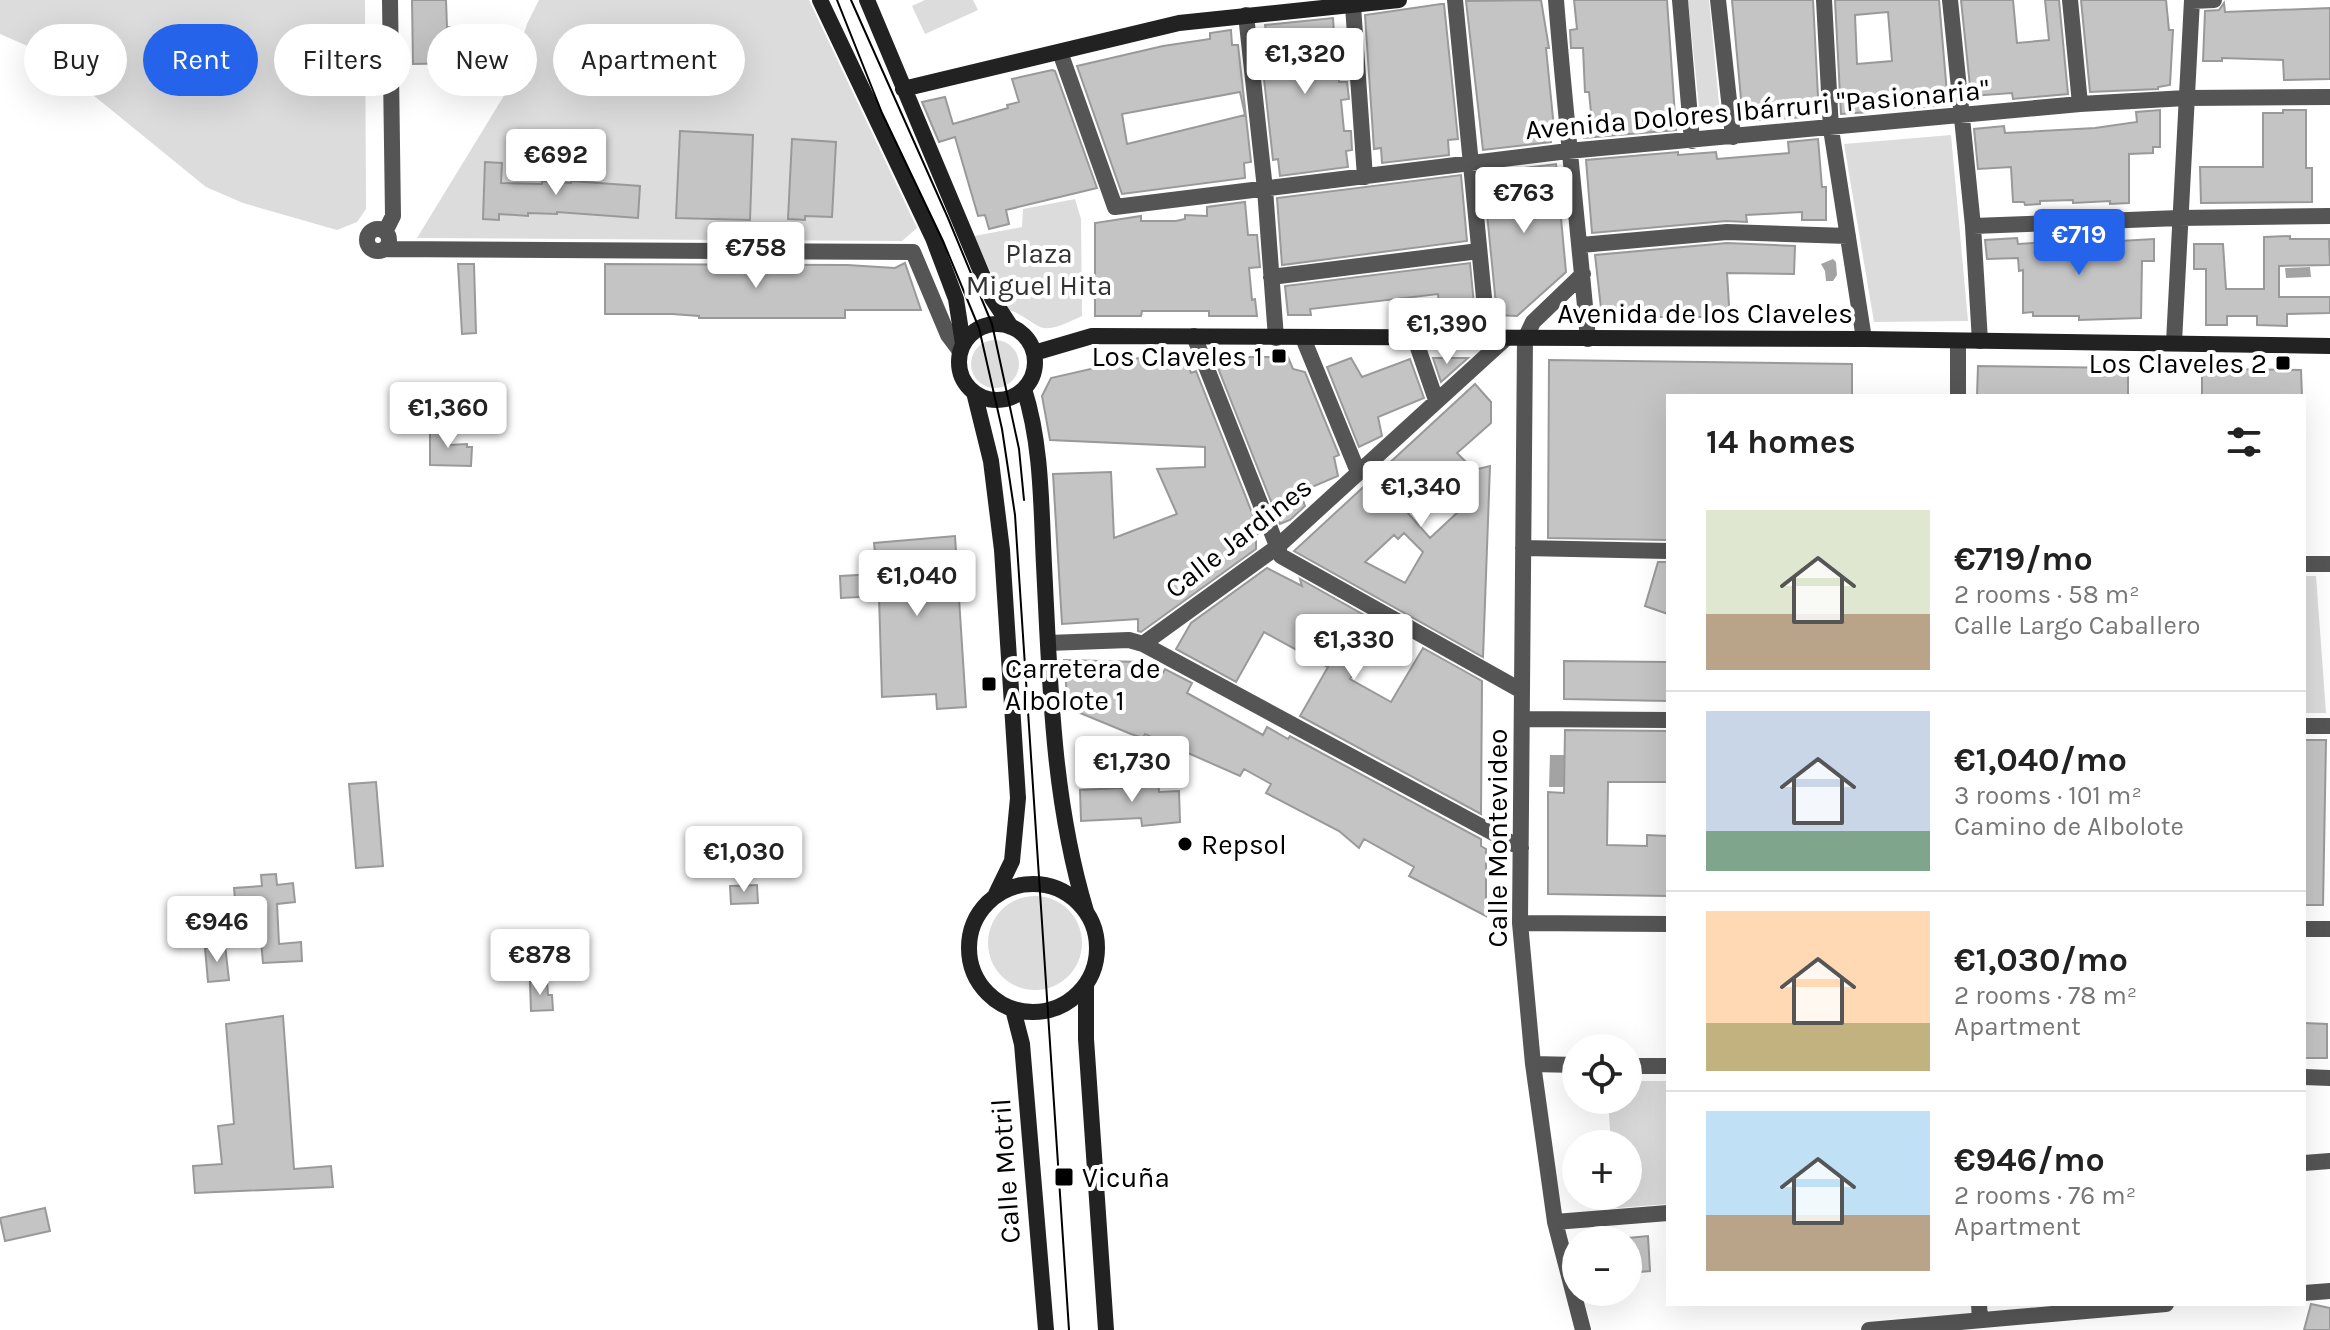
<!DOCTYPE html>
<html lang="en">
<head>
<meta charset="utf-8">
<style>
	body { margin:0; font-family:Karla,sans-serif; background:#f2f2f2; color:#222; height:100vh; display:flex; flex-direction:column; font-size:30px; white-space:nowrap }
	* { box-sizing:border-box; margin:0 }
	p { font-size:26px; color:#767676 }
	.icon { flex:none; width:44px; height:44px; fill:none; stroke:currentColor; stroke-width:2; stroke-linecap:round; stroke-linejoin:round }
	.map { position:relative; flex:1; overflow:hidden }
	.side { position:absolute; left:1666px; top:394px; width:640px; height:912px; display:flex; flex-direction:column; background:#fff; border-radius:0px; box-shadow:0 8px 32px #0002 }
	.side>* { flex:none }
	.banner { position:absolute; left:24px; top:24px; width:760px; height:72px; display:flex; gap:16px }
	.tools { position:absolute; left:1562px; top:1034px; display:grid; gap:16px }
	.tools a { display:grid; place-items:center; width:80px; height:80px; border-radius:50%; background:#fff; box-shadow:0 8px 32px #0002; font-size:40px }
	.price { position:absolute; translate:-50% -68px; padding:0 18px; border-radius:8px; background:#fff; color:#222; font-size:26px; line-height:52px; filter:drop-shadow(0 2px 4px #0008) }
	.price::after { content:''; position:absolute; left:50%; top:48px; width:24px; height:18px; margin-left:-12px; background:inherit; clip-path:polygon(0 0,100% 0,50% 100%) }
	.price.active { background:#2563eb; color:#fff }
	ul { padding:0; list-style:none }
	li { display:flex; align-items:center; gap:24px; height:200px; padding:0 40px }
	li+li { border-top:2px solid #e0e0e0 }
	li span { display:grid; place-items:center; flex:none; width:224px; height:160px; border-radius:0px; color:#555 }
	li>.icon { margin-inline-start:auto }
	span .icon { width:96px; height:96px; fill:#fffc; stroke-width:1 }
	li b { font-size:34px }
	h2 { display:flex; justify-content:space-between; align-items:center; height:96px; padding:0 40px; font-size:34px }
	.tag { padding:0 28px; border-radius:36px; background:#fff; box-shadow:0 8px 32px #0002; font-size:28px; line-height:72px }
	.tag.active { background:#2563eb; color:#fff }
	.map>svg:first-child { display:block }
</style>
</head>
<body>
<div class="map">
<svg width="2330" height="1330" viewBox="0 0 2330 1330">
	<rect width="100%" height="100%" fill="#fff"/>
	<path fill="#dcdcdc" d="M0 0H365L366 209 357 222 337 230 243 203 206 187 39 51 0 34Z
		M539 0H809L917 228 902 241 417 238 505 94 527 24Z
		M925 0H973L978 10 925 34 912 6Z
		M1688 0H1709L1720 114 1700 116Z
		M1951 135 1968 321 1874 322 1844 144Z
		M1075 199 1081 219 1082 316C1070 321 1051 333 1038 326 1027 320 1021 313 1008 310L974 236 1022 227 1023 209Z
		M971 364a24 24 0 1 1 48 0a24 24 0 1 1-48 0Z
		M2304 576H2316L2326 713H2304Z
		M988 943a47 47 0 1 1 94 0a47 47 0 1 1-94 0Z
		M1628 1081H1668V1204L1616 1208 1615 1196H1628V1144H1611L1608 1100H1628Z"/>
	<path fill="#a3a3a3" d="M1833 259 1836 262 1837 275 1833 281H1826L1825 271 1821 264Z
		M2310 267 2311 277 2286 278 2285 268Z
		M1550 755H1564V787H1549Z
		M540 935H564V946L540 947Z"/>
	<path fill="#c4c4c4" stroke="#999" stroke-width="2" fill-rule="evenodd" d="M412 0H446L447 27H464L465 63 413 64Z
		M1541 0 1549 48H1546L1554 128H1550L1551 142 1483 150 1466 1Z
		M1574 0H1667L1676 130 1584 138 1583 124 1592 123 1589 92H1585L1583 48H1571L1570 30 1577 29Z
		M1732 0H1813L1819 116 1743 121Z
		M1835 0H1939L1948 105 1907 108 1906 101 1868 103 1869 112 1841 114ZM1888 12 1892 61 1857 64 1855 15Z
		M1961 0H2013L2017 43 2049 40 2045 0H2059L2068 94 2013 99 2012 93 1971 96Z
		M2081 0H2166L2169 30H2173L2170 85 2158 87V89L2090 92Z
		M2224 3 2225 12 2330 8V79L2284 80 2283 60 2222 58V61H2203L2205 11 2219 10Z
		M1441 4H1444L1458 139 1448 140 1449 155 1382 163 1381 148 1374 149 1365 15Z
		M1333 18 1334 33 1344 32 1345 50 1336 51 1339 82H1347L1349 99 1341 100 1344 131H1351L1352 150 1346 151 1348 167 1280 176 1278 159 1273 160 1260 43 1267 40 1265 25Z
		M1231 30 1232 45H1238L1251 162 1244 163 1245 178 1122 194 1077 66 1163 46 1210 39V33ZM1240 92 1245 115 1127 144 1122 114Z
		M1052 70 1055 71 1097 188 1006 210 1009 224 989 229 985 215 978 216 955 137 939 142 922 102 945 97 953 124 1008 108 1007 105 1019 102 1012 79Z
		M2160 110V147H2153V153L2129 154V203L2110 204V201L2073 203V200L2040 201V204L2025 205 2024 202H2013L2011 167 1978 169 1974 129 2004 126 2005 133 2095 128 2137 122 2136 112Z
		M2283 110H2306V168H2312V202L2201 203 2200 167H2263V113H2283Z
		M680 131 753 135 750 220 676 218Z
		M792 139 836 142 832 217 805 216V220L788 219Z
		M1818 139 1822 187H1826V220H1802V212L1746 215 1747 222 1726 221 1592 233 1586 160 1678 152V155L1716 152 1717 159 1789 153 1788 142Z
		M485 162 502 163 501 183 542 184V181L571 183V181L640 186 638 218 557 212V214L528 213V216L499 214V220L483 219Z
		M1556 164 1566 272 1517 316 1497 315 1483 173Z
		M1461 175 1467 241 1282 265 1277 198Z
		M1245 202 1248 235H1257L1260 267 1249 268 1252 300 1255 299 1257 316H1209V311H1142L1141 316H1095V223L1141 216V221H1176L1185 219V215L1207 216V207Z
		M2290 236V239H2329L2330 265 2279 266V297H2330V313L2287 314V326L2257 325V316H2227V325H2206V269H2194V244H2223L2226 289H2264V237Z
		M2017 238 2018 244 2048 242 2049 245 2154 239V261H2142L2141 318 2079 320V316H2033V312L2023 313V270L2019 271 2018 258 1987 259 1985 240Z
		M1727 243 1795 246 1794 274 1727 273 1730 321H1710V317H1602L1595 255Z
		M905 263 921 310H845V318H699V316L672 314H605V264L847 265 895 268Z
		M1470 263 1475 315H1440L1438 294 1310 309 1311 315H1288L1285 286Z
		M458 264H474L476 333 462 334Z
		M1164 356V358H1180L1182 363 1188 365 1191 373 1196 371 1260 533 1256 535V549L1141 632 1138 631V619L1062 624 1053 474 1111 472 1114 538 1177 514 1157 469 1205 467V447L1050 440 1042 396 1051 378 1139 358 1142 365Z
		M1230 357H1288L1293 369 1305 372 1339 455 1334 457 1338 476 1300 492 1305 506 1290 520 1280 524 1216 363Z
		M1351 358 1362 377 1410 359 1424 398 1378 417 1382 436 1359 447 1327 367Z
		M1433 358H1468L1441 382Z
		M1549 360 1852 364V396H1668V540L1548 538Z
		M1978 366 2128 368V396H1977Z
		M2202 369 2301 370 2302 396H2202Z
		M1475 384 1491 402V423L1457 453 1474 470 1490 466 1483 657 1294 551ZM1443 465 1473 498 1430 538 1399 503ZM1404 533 1423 552 1405 583 1365 562 1394 535 1398 539Z
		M430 428H448V445L467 444V447H472L471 466 430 465Z
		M955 536 966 707 937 709 936 694 882 697 879 596 841 598 840 576 877 574 874 543Z
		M1658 562H1668V614L1645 606Z
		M1267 568 1302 586 1300 579 1380 624 1350 679 1391 702 1423 648 1482 681 1481 814 1300 716 1328 667 1264 632 1236 682 1176 649 1191 623Z
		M1064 660 1142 662 1163 673 1165 669 1192 683 1187 693 1263 735 1267 727 1288 739 1290 736 1481 839V846L1486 849V916L1409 876 1414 867 1364 839 1359 848 1339 831 1266 793 1271 784 1244 769 1240 776 1145 734 1143 738 1131 734 1068 708Z
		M1564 661 1668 662V701L1564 699Z
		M1565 730 1668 731V782H1608L1607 845 1647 846V835L1668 836V896L1548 894V792L1564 793Z
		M2304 740H2326L2323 905H2304Z
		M1140 775H1158L1159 792 1179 791 1180 822 1142 826 1141 818 1081 821 1080 790 1140 787Z
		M376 782 383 866 356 868 349 784Z
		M276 874 277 885 293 883 295 902 277 904 279 944 301 942 302 961 263 963 260 930 238 932 234 888 262 886 261 875Z
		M757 885 758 903 731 904 730 886Z
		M225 945 229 980 208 982 205 948Z
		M547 981 548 995H552L553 1010 531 1011 530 982Z
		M283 1016 294 1169 331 1166 333 1187 195 1193 193 1166 222 1164 218 1126 234 1124 226 1024Z
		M2304 1023 2327 1024V1058H2304Z
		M45 1208 50 1231 5 1241 0 1218Z
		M1648 1236 1650 1271 1628 1273V1238Z
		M2311 1304 2330 1308V1330H2304Z"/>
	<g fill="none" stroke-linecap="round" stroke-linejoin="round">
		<path stroke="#555" stroke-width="16" d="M1455 0 1488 339
			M1556 0C1565 113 1578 226 1588 339
			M1680 0 1692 141
			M1718 0 1733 137
			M1824 0 1831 129 1864 339
			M1950 0 1973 226 1980 341
			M2070 0 2080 104
			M2192 1 2214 0
			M1353 6 1365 177
			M1246 15 1265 189 1276 338
			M1060 52 1115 207 1568 151 2080 104 2186 98 2330 97
			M1973 226 2179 218 2330 216
			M367 240a11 11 0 1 1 22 0a11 11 0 1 1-22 0Z
			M385 232 393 216 390 0
			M1581 245 1727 232 1848 236
			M385 249 913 252 948 335 960 351
			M1583 274 1533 322 1525 339 1520 923 1533 1064 1555 1222 1583 1330
			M1271 277 1479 251
			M1194 336 1281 556 1522 691
			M1303 338 1358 472
			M1415 339 1436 400
			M2174 342 2192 0
			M1958 396V341
			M1523 548 1668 551
			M2304 564H2330
			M1048 643 1129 640 1143 644 1521 848
			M1143 644 1277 547 1505 339
			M1522 719 1668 720
			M2304 726H2330
			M1520 923 1668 924
			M2304 929H2330
			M1533 1064 1576 1065
			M1628 1066H1668
			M2304 1077 2330 1078
			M2304 1163 2330 1161
			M1555 1222 1668 1213
			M2304 1293 2330 1291
			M1979 1304 1980 1320
			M1869 1330 2166 1304"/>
		<path stroke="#222" stroke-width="16" d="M820 0 933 238 956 299 963 344
			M867 0 992 298 1011 327
			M903 89 1179 23 1399 0
			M959 362a38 38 0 1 1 76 0a38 38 0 1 1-76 0Z
			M1034 353 1092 336 1864 339 2330 346
			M1024 389C1042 445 1041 506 1044 565 1050 681 1052 799 1086 911
			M974 392 991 461 1002 550 1018 798 1012 861 996 894
			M969 948a64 64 0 1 1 128 0a64 64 0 1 1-128 0Z
			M1086 985V1039L1106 1330
			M1013 1009 1022 1044 1046 1330"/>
		<path stroke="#000" stroke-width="2" d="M837 0 882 113 943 241 979 328 1002 429 1015 515 1069 1330
			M851 0 948 218 992 324 1019 449 1024 500"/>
	</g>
	<g fill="#000" stroke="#fff" stroke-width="3">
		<rect x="1271" y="348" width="16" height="16" rx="4"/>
		<rect x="2275" y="355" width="16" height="16" rx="4"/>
		<rect x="981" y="676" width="16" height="16" rx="4"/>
		<circle cx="1185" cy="844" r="8"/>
		<rect x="1054" y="1167" width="20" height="20" rx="4"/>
	</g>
	<g text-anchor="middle" stroke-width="8" stroke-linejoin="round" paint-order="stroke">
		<g font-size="28" fill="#000" stroke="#fff">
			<text transform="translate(1757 109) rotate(-5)" y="10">Avenida Dolores Ibárruri "Pasionaria"</text>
			<text x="1705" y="323">Avenida de los Claveles</text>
			<text transform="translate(1238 537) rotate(-38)" y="10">Calle Jardines</text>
			<text transform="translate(1497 838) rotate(-90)" y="10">Calle Montevideo</text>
			<text transform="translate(1005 1171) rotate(-94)" y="10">Calle Motril</text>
		</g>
		<g font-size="28" fill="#333" stroke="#fff">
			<text x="1039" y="263">Plaza<tspan x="1039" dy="32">Miguel Hita</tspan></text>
		</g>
		<g font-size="28" fill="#000" stroke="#fff" text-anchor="start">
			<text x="1263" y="366" text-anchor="end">Los Claveles 1</text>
			<text x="2267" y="373" text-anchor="end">Los Claveles 2</text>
			<text x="1005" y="678">Carretera de<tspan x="1005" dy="32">Albolote 1</tspan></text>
			<text x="1201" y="854">Repsol</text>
			<text x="1082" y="1187">Vicuña</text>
		</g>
	</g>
</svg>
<div class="tools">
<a><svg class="icon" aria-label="locate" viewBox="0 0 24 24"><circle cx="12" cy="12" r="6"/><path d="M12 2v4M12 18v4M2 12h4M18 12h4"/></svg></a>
<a>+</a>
<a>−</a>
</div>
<b class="price" style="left:1305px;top:96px">€1,320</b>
<b class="price" style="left:556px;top:197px">€692</b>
<b class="price" style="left:1524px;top:235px">€763</b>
<b class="price active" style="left:2079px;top:277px">€719</b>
<b class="price" style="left:756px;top:290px">€758</b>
<b class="price" style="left:1447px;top:366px">€1,390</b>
<b class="price" style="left:448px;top:450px">€1,360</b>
<b class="price" style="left:1421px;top:529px">€1,340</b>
<b class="price" style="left:917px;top:618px">€1,040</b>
<b class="price" style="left:1354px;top:682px">€1,330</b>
<b class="price" style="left:1132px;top:804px">€1,730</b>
<b class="price" style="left:744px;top:894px">€1,030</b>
<b class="price" style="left:217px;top:964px">€946</b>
<b class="price" style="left:540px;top:997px">€878</b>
<div class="banner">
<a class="tag">Buy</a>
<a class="tag active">Rent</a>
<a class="tag">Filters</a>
<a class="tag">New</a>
<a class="tag">Apartment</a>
</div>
<section class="side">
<h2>14 homes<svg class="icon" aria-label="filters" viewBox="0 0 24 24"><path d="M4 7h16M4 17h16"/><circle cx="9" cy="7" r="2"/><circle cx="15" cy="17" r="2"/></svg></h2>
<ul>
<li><span style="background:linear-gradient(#dfe7d0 65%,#b9a48a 0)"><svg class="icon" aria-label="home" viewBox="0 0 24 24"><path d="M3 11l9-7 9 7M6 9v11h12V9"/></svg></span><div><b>€719/mo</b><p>2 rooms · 58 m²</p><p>Calle Largo Caballero</p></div></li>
<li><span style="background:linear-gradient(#c9d6e8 75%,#7fa58c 0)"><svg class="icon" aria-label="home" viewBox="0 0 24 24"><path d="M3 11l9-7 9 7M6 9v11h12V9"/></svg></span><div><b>€1,040/mo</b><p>3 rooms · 101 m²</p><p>Camino de Albolote</p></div></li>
<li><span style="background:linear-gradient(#ffd9b3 70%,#c2b280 0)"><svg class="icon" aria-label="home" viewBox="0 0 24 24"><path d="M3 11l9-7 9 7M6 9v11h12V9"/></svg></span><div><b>€1,030/mo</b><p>2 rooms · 78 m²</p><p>Apartment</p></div></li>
<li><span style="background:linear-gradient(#bfe0f5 65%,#b9a48a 0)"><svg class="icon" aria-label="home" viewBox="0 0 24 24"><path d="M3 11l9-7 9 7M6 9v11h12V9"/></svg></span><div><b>€946/mo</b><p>2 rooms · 76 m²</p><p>Apartment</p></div></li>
</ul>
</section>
</div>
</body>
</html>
